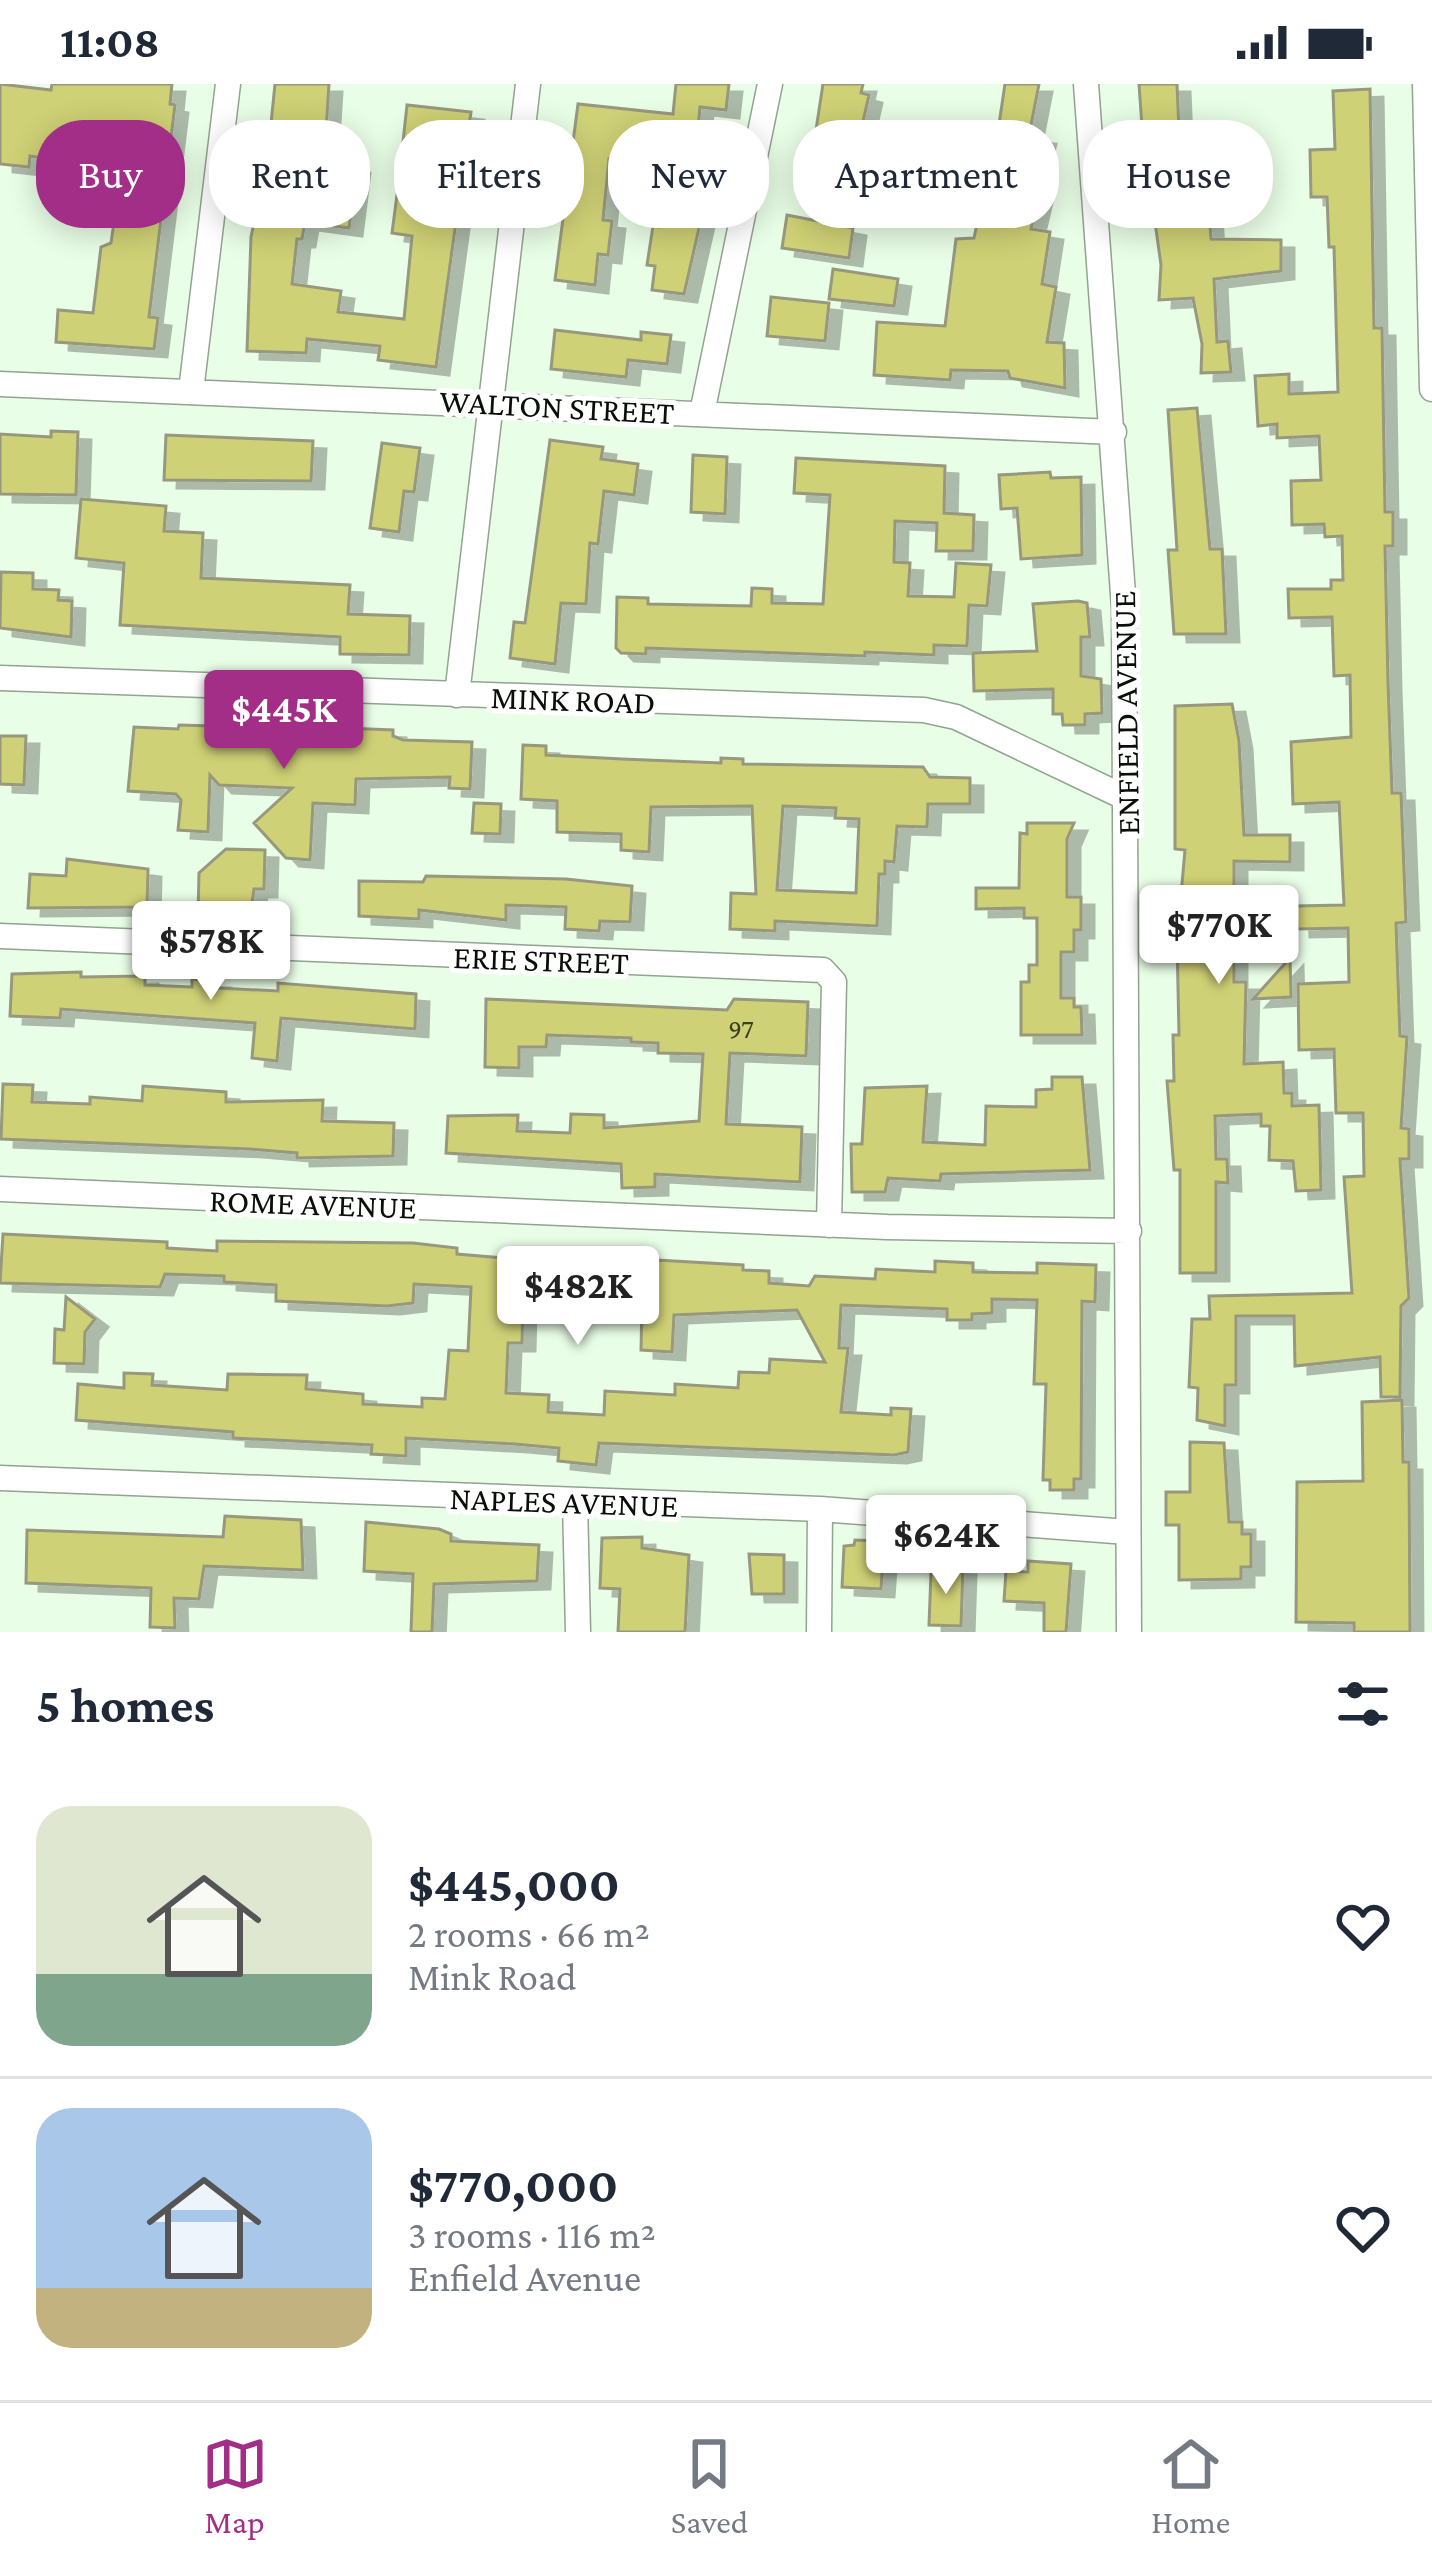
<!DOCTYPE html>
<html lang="en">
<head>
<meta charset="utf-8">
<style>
	body { margin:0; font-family:"Crimson Pro",serif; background:#f6f6f7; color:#1f2937; height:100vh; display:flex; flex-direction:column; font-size:45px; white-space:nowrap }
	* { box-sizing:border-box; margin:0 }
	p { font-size:39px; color:#747a83 }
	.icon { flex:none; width:66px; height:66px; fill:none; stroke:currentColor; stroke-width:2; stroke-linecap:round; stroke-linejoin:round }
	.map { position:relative; height:1548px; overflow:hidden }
	.side { display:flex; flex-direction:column; background:#fff; flex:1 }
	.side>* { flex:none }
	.guide { position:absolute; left:36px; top:36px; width:1362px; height:108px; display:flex; gap:24px }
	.price { position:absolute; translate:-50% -102px; padding:0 27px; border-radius:12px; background:#fff; color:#222; font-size:39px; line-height:78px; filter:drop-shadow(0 3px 6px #0008) }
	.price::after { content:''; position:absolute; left:50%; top:72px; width:36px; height:27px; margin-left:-18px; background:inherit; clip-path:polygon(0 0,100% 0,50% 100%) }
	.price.on { background:#a32e87; color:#fff }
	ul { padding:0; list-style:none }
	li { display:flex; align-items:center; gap:36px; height:300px; padding:0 36px }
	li+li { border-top:3px solid #e0e1e3 }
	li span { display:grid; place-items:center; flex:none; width:336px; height:240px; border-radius:36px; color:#555 }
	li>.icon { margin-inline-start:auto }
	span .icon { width:144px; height:144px; fill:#fffc; stroke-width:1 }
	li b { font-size:51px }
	h2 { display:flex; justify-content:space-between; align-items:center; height:144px; padding:0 36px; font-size:51px }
	.chip { padding:0 42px; border-radius:48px; background:#fff; box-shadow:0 6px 30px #0003; font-size:42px; line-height:108px }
	.chip.on { background:#a32e87; color:#fff }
	.status { display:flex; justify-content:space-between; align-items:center; height:84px; padding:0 60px; background:#fff; direction:ltr }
	.status svg { height:33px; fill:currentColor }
	.dock { display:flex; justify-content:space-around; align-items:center; height:168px; border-top:3px solid #e0e1e3; background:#fff; font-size:33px; color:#747a83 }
	.dock a { display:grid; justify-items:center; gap:6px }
	.dock .on { color:#a32e87 }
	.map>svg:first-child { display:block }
</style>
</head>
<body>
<div class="status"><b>11:08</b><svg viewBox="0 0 49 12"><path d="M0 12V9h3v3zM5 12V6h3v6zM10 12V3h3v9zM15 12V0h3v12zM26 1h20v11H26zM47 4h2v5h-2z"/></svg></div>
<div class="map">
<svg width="1432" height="1548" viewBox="0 0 1432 1548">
	<defs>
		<filter id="shadow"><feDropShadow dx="13" dy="8" stdDeviation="0" flood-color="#0004"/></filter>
	</defs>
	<rect width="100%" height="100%" fill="#e9fee6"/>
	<path fill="#cfd176" stroke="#97987e" stroke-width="3" fill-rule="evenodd" filter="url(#shadow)" d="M0 0 51 6 52 0H172L170 20 175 21 149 233 158 234 154 265 56 258 58 226 93 229 101 163 111 159 117 118 71 113 75 79 30 72 29 83 0 80Z
		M275 0H329L324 77 357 81 349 144 305 138 302 155H297L292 200 341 207 338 228 404 235 412 152 392 149 397 111 424 115 431 61 403 58 407 21 471 28 436 283 378 276 380 262 307 255 306 269 247 267 251 153 256 129H262Z
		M676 0H729L726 26 700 23 698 44 673 41 667 82 609 75 603 136 612 137 608 171 598 170 595 201 555 196 578 20 673 30Z
		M823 0H863L861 9 869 11 853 81 812 72Z
		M1005 0H1039L1029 51 1043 52 1031 100 1041 102 1031 145 1050 148 1042 200 1056 203 1047 258 1064 259 1065 304 1010 294 1008 287 951 286 950 296 874 291 877 238 945 242 956 155 974 154 990 79V46L998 47Z
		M1139 0H1177L1179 47 1142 43Z
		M1370 5 1374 244H1382L1385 428H1393V462H1385L1388 598 1392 709H1401L1406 838 1396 839 1400 952 1407 953 1401 1044 1409 1045V1075H1400L1409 1214 1401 1222 1400 1313H1381L1380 1273 1295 1282 1294 1232H1236V1301H1225V1342L1197 1336 1198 1304 1189 1303 1192 1235H1210L1209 1212 1352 1209 1344 1093 1364 1092 1363 1029H1336L1334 965 1299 966 1298 900 1349 898 1348 844 1297 845 1296 822 1344 821 1339 718 1293 720 1291 658 1351 653 1350 591 1334 592 1332 533 1289 534 1288 505H1331V496H1343L1342 452 1325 453 1324 440 1292 441 1291 397 1321 396 1319 352 1277 354V340L1258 342 1255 292 1289 290V310L1338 308 1334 163H1329L1327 113H1311L1310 66 1335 65 1333 7Z
		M1185 77 1187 130 1209 127 1211 155 1281 156V187L1214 195 1217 258 1228 257 1231 288 1201 289 1202 260 1193 214 1159 216 1161 181 1147 81Z
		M666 85 711 91 684 210 652 206 655 182 647 181 653 142 659 143Z
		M787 131 853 144 849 174 782 164Z
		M833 185 898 195 894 222 829 215Z
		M771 213 829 219 825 257 767 252Z
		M555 246 641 256V248L671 251 667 280 628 276 626 293 551 285Z
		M1197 324 1210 465H1222L1226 550H1174L1168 466H1177L1168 326Z
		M51 347 78 348 76 411 0 410V350L51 353Z
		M166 351 313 357 311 397 164 396Z
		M550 356 603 363 601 375 638 380 634 411 604 407 598 460 590 459 586 520 561 519 555 580 510 574 514 538 525 539Z
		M382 359 420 364 414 408 404 407 399 448 370 444Z
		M693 371 727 373 725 430 691 428Z
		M796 374 945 382 944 429 974 431 973 467H936L937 439 895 437 894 478 910 479 908 512 954 513 956 479 991 481 987 522 969 521 967 562 934 561V571L865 568V572L646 564V570L621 569 616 564 617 513 648 514V520L751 522 752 504 772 505V519L823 520 830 411 794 409Z
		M1050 388 1051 394 1081 393 1082 471 1021 475 1017 424 1001 425 999 391Z
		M81 415 166 422 164 447 203 449 201 494 350 501 348 530 410 532 409 571 340 570V553L120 541 124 479 76 474Z
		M1 488 33 489V505L59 506 58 516 72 517 71 553 0 544Z
		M1078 517 1087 519 1090 553H1081V592L1101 595 1102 629 1085 630V641H1063L1062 630H1053V605L974 607 973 569 1037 567 1033 520Z
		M1232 620 1239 657 1244 751H1290V778L1234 777V898H1246L1244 980 1283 978 1284 1009H1292V1022L1319 1021 1321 1106 1296 1107 1293 1077 1269 1076 1270 1042H1261V1030L1215 1032 1216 1075H1227L1228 1099 1216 1098V1189H1180V1086H1174L1167 997H1174L1173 951H1179L1177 856 1185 766 1175 765V622Z
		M179 641 212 642 211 648 259 650V654L321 657V643L393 646V652L403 656 472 658 470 705 449 704 450 693 356 695 355 721 313 719 310 776 286 774 254 739 292 704 219 701 210 691 208 748 178 746 181 716 176 710 128 707 134 643 178 645Z
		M0 652H26L24 701 0 700Z
		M523 661 546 662V671L622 675 721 679V674L743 675V680L923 683 930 693 970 694V720H928L927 743 897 742 894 778 885 777V790H879L877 842 775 837V847L730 845 731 809 756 810 752 722 651 723 649 768 621 766V750L557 748V717L521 715ZM783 722 836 724 835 734 859 735 856 809 777 806Z
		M474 719 501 720 500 750 472 749Z
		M1027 739H1074L1067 755V813H1081V846H1074V868H1061V914H1074V923H1081L1082 951H1021V898H1029V881H1037V834H1024V824L976 825V804H1019L1020 749 1027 750Z
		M226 765 265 766 264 805H254L250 833 198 830 199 789Z
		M67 775 148 785 147 823 28 824 30 790 66 792Z
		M426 792 566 795 632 802 630 838 600 837 599 847 565 845 566 823 506 821V836L419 826V835L359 832V797L423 798Z
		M1290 874 1291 913 1253 915Z
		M81 888V893L145 892V901L192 903V895L218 896V904L278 907V899L416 910 415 945 281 934 277 977 252 974 255 939 61 925 60 934 10 932 12 890Z
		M486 915 727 926 734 915 808 918 806 972 730 969 726 1040 802 1043 800 1098 655 1090V1103L622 1104 621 1080 446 1069 448 1032 518 1031 517 1047 570 1049 571 1030 604 1031V1044L699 1037 703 970 658 969V959L631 958V954L547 951 546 963H519V984L485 983Z
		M1052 993H1082L1090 1086 941 1090 940 1097 888 1094 885 1108H852L851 1060H862L865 1004 927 1002 923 1058 985 1061 986 1022 1036 1023V1006L1052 1005Z
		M3 1000 33 1001 32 1018 90 1020V1013L142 1017 143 1002 226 1008V1018L323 1016 322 1037 394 1039 393 1072 297 1074V1069L250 1065 1 1055Z
		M3 1150 167 1158V1164L217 1167V1157L413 1159 457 1164V1170L551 1178 621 1174 743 1181V1186L769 1187V1199L809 1202 815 1192 875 1195 876 1185 935 1188V1177L973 1179V1188L1037 1189V1179L1096 1181 1095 1218 1082 1217 1081 1395H1074V1406H1050V1396H1043L1046 1300H1034L1037 1216 992 1215V1229L972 1230V1236H947V1225L841 1221 839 1264H848L841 1328 891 1331V1324L911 1325 908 1368 894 1371 599 1359 596 1381 558 1377 559 1364 515 1360 406 1354V1372L371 1370 372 1361 233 1354V1348L76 1336 78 1300 124 1304V1289L153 1290 152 1301 227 1306 228 1290 307 1291 306 1305 363 1310V1320L422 1323V1314L445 1315 449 1266 468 1267 471 1203 414 1200 413 1219 387 1222 276 1217V1201L224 1198V1192L165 1190 160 1203 0 1199ZM552 1203 627 1209V1218H642L641 1266 672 1268 674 1231 797 1226 825 1278 770 1275 769 1289 739 1288 738 1304 675 1300V1311L605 1307 604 1331 548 1328 549 1311 506 1309 508 1259H522L523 1219 551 1220Z
		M66 1213 95 1235 85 1248 84 1280 54 1279 55 1245 64 1246Z
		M1402 1316 1403 1378H1409L1410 1548H1354V1539L1296 1538 1297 1398 1363 1397 1362 1318Z
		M1190 1358 1224 1359 1229 1438H1242V1450H1251V1483H1241V1495L1179 1496V1441H1166V1408H1190Z
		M225 1432 301 1436 303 1486 204 1482 199 1515 174 1514 175 1544 150 1543 151 1504 26 1499 27 1446 223 1453Z
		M366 1438 439 1445 451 1450V1457L539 1461 537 1497 434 1500 432 1548H411L413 1490 364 1487Z
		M642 1453V1464L689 1471 685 1548H618L620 1505 600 1504 602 1454Z
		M855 1456 879 1457 884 1463 881 1505 842 1503 844 1462 854 1461Z
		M749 1470 784 1471V1510H752Z
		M1028 1477 1071 1480 1066 1548H1044V1519L1004 1517 1006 1487 1028 1488Z
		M938 1482 963 1483 961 1542 929 1541 931 1489H938Z"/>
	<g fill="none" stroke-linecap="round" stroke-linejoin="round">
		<g stroke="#91a48f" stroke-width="27">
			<path id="street" d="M1086 0 1124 524 1129 1548
				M1425 0 1432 305
				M0 300 1114 348
				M191 307 228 0
				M702 329 770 0
				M0 594 924 626 956 633 1128 715
				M457 611 528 0
				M0 852 823 886 834 898 829 1141
				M0 1105 887 1143 1129 1147
				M0 1394 820 1425 1128 1448
				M575 1417 578 1548
				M819 1548 820 1425"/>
		</g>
		<use href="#street" stroke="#fff" stroke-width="24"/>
	</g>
	<g text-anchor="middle" stroke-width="10" stroke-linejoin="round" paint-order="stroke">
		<g font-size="27" fill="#3a4023">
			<text x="741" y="954">97</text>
		</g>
		<g font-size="33" fill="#080f07" stroke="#fff">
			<text transform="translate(557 322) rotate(3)" y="12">WALTON STREET</text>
			<text transform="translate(573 615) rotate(2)" y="12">MINK ROAD</text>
			<text transform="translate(1125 629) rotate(-91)" y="12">ENFIELD AVENUE</text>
			<text transform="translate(541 875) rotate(2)" y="12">ERIE STREET</text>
			<text transform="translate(313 1119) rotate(2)" y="12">ROME AVENUE</text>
			<text transform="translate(564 1417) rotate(2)" y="12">NAPLES AVENUE</text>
		</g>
	</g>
</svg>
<b class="price on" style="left:284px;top:688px">$445K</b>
<b class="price" style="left:1219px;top:903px">$770K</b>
<b class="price" style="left:211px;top:919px">$578K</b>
<b class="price" style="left:578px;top:1264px">$482K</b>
<b class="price" style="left:946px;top:1513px">$624K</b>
<div class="guide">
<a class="chip on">Buy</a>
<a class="chip">Rent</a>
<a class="chip">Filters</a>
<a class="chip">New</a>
<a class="chip">Apartment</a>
<a class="chip">House</a>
</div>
</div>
<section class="side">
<h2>5 homes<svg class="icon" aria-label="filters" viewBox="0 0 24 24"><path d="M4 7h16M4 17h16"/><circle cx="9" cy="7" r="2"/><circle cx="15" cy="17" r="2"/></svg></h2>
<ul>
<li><span style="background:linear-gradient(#dfe7d0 70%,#7fa58c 0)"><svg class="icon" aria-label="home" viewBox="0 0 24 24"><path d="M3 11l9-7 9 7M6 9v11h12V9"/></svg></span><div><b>$445,000</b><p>2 rooms · 66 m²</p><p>Mink Road</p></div><svg class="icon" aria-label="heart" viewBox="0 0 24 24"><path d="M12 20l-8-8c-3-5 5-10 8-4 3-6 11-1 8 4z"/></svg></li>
<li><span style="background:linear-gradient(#a9c7e8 75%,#c2b280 0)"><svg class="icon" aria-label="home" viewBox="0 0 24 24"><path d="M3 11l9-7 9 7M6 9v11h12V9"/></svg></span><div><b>$770,000</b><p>3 rooms · 116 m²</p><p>Enfield Avenue</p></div><svg class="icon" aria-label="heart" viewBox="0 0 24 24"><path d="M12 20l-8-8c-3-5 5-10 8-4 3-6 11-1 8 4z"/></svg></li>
</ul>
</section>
<nav class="dock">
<a class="on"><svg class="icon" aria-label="map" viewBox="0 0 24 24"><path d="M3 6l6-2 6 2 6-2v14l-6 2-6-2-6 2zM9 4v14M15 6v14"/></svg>Map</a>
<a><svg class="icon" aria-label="saved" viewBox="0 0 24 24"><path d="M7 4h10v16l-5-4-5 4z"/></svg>Saved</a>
<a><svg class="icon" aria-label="home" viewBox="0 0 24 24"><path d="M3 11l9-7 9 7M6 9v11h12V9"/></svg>Home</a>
</nav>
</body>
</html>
